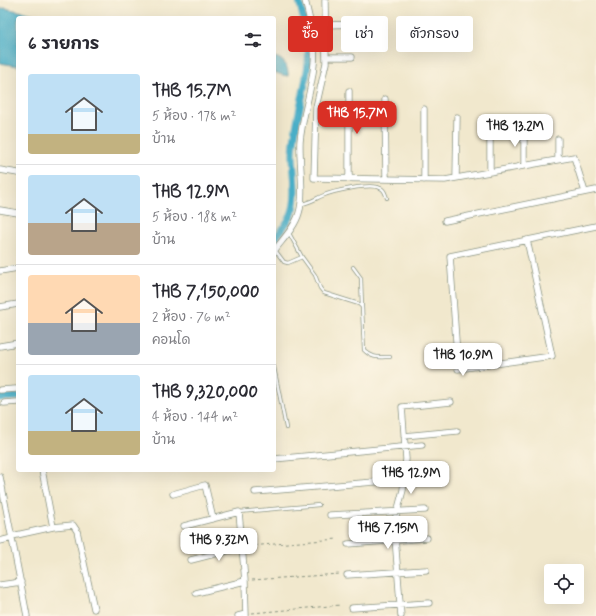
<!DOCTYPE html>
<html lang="th">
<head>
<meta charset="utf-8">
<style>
	body { margin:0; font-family:Mynerve,"Playpen Sans Thai",sans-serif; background:#f7f7f7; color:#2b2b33; height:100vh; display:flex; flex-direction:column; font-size:15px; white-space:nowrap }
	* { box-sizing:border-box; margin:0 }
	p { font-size:13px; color:#7c7c81 }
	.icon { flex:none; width:22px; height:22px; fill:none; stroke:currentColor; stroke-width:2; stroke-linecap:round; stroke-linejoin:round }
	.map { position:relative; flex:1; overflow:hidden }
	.drawer { position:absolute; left:16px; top:16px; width:260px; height:456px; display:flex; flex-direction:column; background:#fff; border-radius:4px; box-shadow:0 4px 16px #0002 }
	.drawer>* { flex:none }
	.hud { position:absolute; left:288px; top:16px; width:248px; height:36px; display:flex; gap:8px }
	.buttons { position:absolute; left:544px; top:564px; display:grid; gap:8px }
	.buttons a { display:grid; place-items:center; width:40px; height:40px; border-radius:4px; background:#fff; box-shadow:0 4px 16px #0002; font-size:20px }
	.price { position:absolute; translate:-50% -34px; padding:0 9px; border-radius:8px; background:#fff; color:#222; font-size:13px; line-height:26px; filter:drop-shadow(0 1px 2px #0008) }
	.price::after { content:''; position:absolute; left:50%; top:24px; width:12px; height:9px; margin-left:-6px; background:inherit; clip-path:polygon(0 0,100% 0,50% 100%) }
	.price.on { background:#d93025; color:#fff }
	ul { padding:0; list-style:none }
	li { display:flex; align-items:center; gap:12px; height:100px; padding:0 12px }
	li+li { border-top:1px solid #e1e1e2 }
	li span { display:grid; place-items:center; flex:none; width:112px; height:80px; border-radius:4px; color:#555 }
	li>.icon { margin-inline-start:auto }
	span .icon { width:48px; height:48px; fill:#fffc; stroke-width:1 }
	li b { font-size:17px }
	h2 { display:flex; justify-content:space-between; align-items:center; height:48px; padding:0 12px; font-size:17px }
	.chip { padding:0 14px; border-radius:4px; background:#fff; box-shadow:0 4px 16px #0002; font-size:14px; line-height:36px }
	.chip.on { background:#d93025; color:#fff }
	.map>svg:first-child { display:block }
</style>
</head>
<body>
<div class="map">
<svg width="596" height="616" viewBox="0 0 596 616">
	<rect width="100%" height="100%" fill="#fcf5e5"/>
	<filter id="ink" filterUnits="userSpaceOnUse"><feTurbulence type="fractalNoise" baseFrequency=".025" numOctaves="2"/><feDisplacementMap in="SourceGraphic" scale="8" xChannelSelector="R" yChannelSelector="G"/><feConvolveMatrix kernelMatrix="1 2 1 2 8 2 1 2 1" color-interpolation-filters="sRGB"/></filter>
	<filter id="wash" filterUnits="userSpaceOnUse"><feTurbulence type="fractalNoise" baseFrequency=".012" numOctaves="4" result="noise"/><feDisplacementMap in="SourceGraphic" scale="16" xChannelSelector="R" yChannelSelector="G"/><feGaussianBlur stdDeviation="0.9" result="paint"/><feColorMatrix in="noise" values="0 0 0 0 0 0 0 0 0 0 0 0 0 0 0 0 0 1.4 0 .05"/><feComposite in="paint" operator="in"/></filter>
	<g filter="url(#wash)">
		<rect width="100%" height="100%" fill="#f1e8cd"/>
		<path fill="#48aec7" stroke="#34767e" d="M4 8 33 14 39 18H18V66L0 63V9Z
			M274 57C283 58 289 67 288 76L282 75 274 72Z"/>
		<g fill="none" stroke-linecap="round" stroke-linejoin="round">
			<path stroke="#48aec7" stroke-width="7" d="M274 240C280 232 289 222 292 212 298 195 293 172 293 154 294 123 305 94 308 63 310 42 304 21 299 0
				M0 398 18 397"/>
		</g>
	</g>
	<g filter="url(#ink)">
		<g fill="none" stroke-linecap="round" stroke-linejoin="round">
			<g stroke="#889280" stroke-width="4">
				<path id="service" d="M301 204C309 203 315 199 322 196 333 191 370 183 380 188 385 189 385 194 387 198
					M289 233 302 257 315 275 320 288 324 293 359 304 362 307 364 350C373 359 379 357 390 357
					M275 250 284 262 288 263 302 257
					M353 267 361 278 362 307
					M274 367 286 428
					M239 512 319 505"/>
			</g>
			<g stroke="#889280" stroke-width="7">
				<path id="minor" d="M325 1 326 63 316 107 314 178 445 180 574 157 585 192
					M326 25 364 24
					M326 57H352
					M349 91V179
					M385 99 386 179
					M490 122V172
					M558 159V139
					M524 166V131
					M0 170 18 173
					M456 178 457 117
					M424 180V109
					M0 210 18 213
					M445 221 596 190
					M527 240 552 356 458 369 450 256 596 226
					M274 251C283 239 295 227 299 213 305 194 299 163 300 142 302 116 312 90 314 64 316 42 310 21 305 0
					M0 271 18 268
					M0 307 18 304
					M0 346 18 343
					M0 390 16 389
					M4 403 18 402
					M404 436 457 431
					M274 459 422 445
					M42 470 53 527
					M0 477 27 616
					M255 492 422 478
					M173 494 205 485 213 519
					M330 515 425 510
					M184 526 239 512 245 581 246 616
					M12 536 53 527 73 525 77 531 94 609
					M0 541 12 538
					M348 544 427 538
					M191 560 242 547
					M347 575 426 570
					M0 585 21 582
					M196 593 245 581
					M352 608 429 603
					M238 616 246 614
					M401 616 394 524 403 490 406 459 402 407 451 402"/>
			</g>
			<path stroke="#889280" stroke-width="1" stroke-dasharray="3 3" stroke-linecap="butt" d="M249 546 338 539
				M252 580 340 574
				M252 613 341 605"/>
			<use href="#service" stroke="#fff" stroke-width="2.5"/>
			<use href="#minor" stroke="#fff" stroke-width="5.5"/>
		</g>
	</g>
</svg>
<div class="buttons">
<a><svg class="icon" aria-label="locate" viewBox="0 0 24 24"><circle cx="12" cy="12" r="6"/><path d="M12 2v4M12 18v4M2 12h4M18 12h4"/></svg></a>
</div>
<b class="price on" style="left:357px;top:135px">THB 15.7M</b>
<b class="price" style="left:515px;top:148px">THB 13.2M</b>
<b class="price" style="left:463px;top:377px">THB 10.9M</b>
<b class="price" style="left:411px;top:495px">THB 12.9M</b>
<b class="price" style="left:388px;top:550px">THB 7.15M</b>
<b class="price" style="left:219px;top:562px">THB 9.32M</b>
<div class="hud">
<a class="chip on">ซื้อ</a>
<a class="chip">เช่า</a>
<a class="chip">ตัวกรอง</a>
</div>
<section class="drawer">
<h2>6 รายการ<svg class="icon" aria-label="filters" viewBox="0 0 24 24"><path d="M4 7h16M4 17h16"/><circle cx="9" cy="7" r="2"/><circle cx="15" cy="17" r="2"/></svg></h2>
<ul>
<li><span style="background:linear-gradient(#bfe0f5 75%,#c2b280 0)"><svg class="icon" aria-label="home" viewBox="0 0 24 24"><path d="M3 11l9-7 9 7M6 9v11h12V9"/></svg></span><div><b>THB 15.7M</b><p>5 ห้อง · 178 m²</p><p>บ้าน</p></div></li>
<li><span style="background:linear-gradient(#bfe0f5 60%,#b9a48a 0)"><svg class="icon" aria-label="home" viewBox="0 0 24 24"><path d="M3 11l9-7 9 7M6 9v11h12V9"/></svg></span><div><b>THB 12.9M</b><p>5 ห้อง · 188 m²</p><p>บ้าน</p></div></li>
<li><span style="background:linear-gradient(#ffd9b3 60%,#9aa5b1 0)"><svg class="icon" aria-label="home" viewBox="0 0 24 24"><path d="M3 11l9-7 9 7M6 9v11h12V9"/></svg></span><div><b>THB 7,150,000</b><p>2 ห้อง · 76 m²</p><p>คอนโด</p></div></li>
<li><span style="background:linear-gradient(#bfe0f5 70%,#c2b280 0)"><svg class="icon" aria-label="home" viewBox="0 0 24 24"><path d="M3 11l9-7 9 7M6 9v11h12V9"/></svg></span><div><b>THB 9,320,000</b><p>4 ห้อง · 144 m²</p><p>บ้าน</p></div></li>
</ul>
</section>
</div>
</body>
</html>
